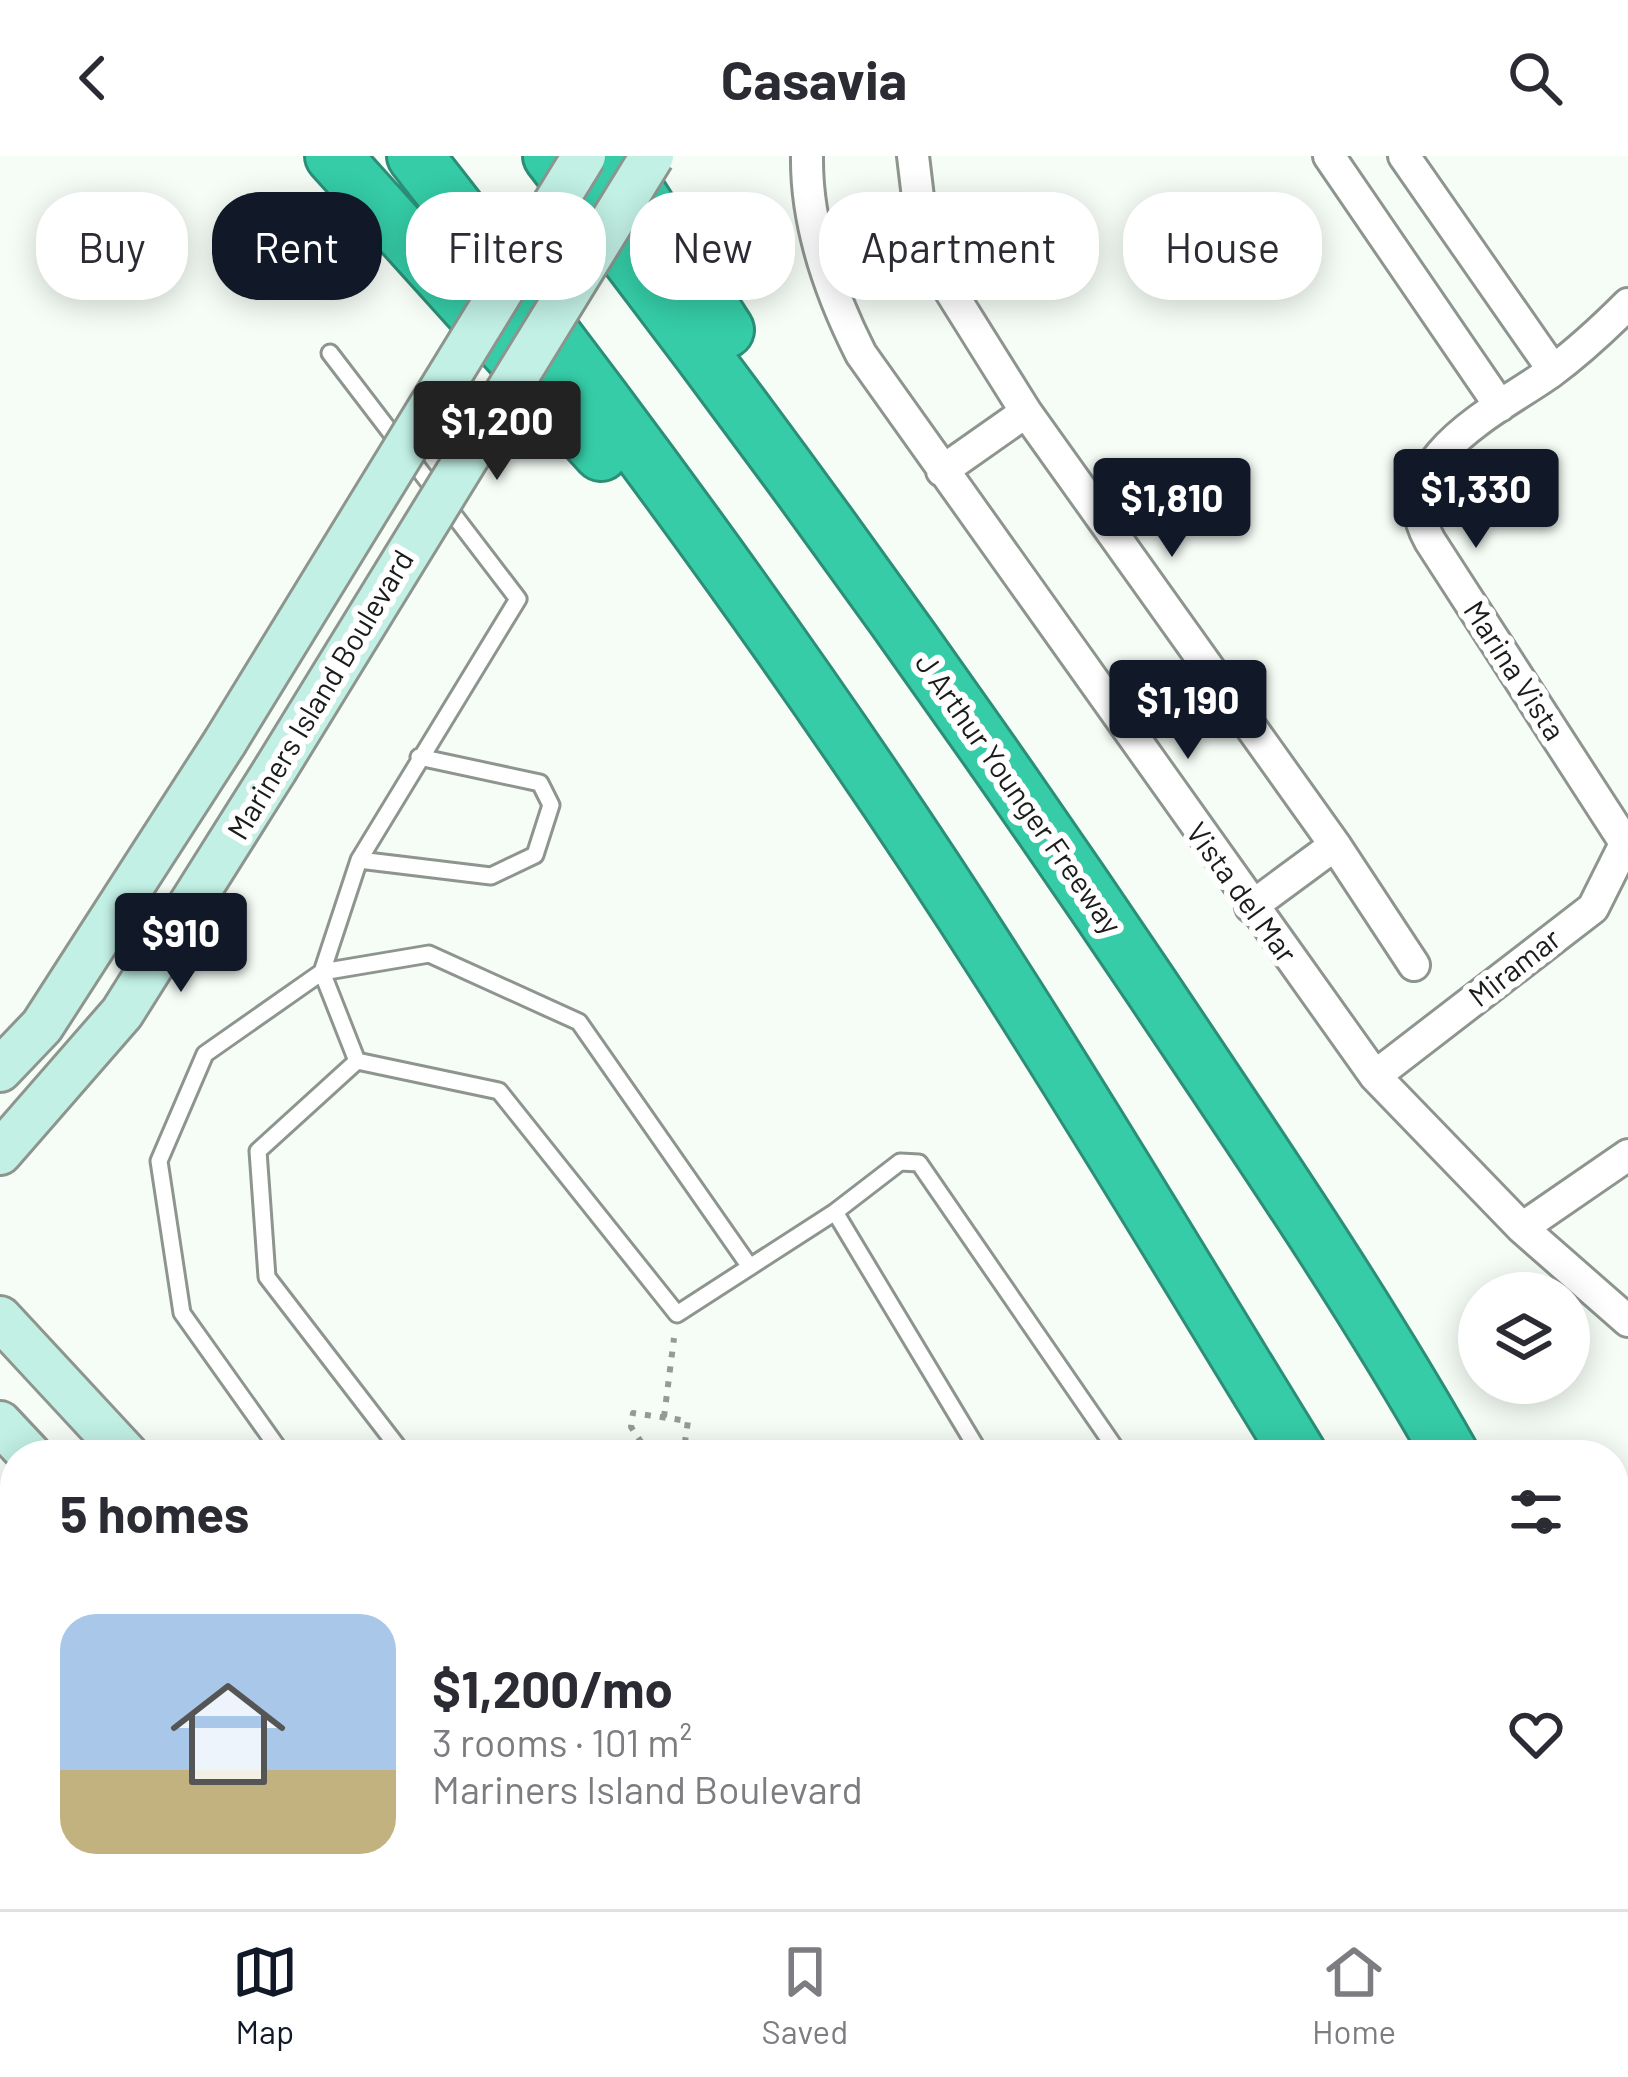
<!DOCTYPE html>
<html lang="en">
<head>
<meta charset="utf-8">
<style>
	body { margin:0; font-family:Barlow,sans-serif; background:#f2f2f3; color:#2b2b33; height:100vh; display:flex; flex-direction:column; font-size:45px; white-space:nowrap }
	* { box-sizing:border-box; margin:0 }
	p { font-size:39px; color:#7c7c81 }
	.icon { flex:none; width:66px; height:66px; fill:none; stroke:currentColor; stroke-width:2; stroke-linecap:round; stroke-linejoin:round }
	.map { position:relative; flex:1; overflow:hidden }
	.details { position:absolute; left:0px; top:1284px; width:1629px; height:471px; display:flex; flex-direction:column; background:#fff; border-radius:48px 48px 0 0; box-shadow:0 6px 30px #0003 }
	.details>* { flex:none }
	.banner { position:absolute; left:36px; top:36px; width:1557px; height:108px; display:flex; gap:24px }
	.controls { position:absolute; left:1458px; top:1116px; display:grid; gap:24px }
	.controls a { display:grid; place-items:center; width:132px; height:132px; border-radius:50%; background:#fff; box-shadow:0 6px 30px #0003; font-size:60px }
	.price { position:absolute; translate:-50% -102px; padding:0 27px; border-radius:12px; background:#111827; color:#fff; font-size:39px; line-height:78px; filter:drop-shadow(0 3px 6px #0008) }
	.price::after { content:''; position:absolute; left:50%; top:72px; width:36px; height:27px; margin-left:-18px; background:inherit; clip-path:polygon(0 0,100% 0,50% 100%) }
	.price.current { background:#222; color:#fff }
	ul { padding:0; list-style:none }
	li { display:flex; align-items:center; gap:36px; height:300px; padding:0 60px }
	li+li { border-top:3px solid #e1e1e2 }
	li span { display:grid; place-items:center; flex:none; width:336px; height:240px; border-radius:36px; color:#555 }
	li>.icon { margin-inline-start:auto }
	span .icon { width:144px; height:144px; fill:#fffc; stroke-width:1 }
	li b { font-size:51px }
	h2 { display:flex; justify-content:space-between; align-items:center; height:144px; padding:0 60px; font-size:51px }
	.pill { padding:0 42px; border-radius:48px; background:#fff; box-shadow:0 6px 30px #0003; font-size:42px; line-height:108px }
	.pill.current { background:#111827; color:#fff }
	header { display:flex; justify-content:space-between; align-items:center; height:156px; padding:0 60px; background:#fff; font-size:54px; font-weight:700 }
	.dock { display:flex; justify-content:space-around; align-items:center; height:168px; border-top:3px solid #e1e1e2; background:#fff; font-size:33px; color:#7c7c81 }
	.dock a { display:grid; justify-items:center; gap:6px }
	.dock .current { color:#111827 }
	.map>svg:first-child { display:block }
</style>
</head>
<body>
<header><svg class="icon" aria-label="back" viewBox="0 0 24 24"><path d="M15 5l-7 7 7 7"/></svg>Casavia<svg class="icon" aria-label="search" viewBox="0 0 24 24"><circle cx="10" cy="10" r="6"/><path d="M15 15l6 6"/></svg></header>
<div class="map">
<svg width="1628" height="1753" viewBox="0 0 1628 1753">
	<rect width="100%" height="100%" fill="#f5fdf6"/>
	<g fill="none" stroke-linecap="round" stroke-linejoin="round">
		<g stroke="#8e958f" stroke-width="21">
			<path id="service" d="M330 197 518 443 359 704 322 816 357 905
				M359 704 491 720 535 699 551 649 540 627 419 601
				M835 1056 981 1299
				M283 1299 182 1157 159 1005 205 898 322 816 429 798 579 866 750 1111
				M404 1299 267 1121 258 995 357 905 499 935 677 1158 835 1056 900 1006 919 1007 1120 1299
				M1063 1740 1085 1753
				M975 1753 980 1740
				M1141 1753 1154 1740"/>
		</g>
		<g stroke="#8e958f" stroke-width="36">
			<path id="minor" d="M807 0C806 69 830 137 861 198L1375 920 1522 1072 1628 1165
				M913 0 923 83 944 125 1026 256 1335 689 1414 809
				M1329 0 1500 250
				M1404 0 1553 214
				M942 315 1026 256
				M1624 685 1430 385C1384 305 1501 252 1551 216 1578 196 1604 172 1628 148
				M1251 751 1335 689
				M1375 920 1593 752 1628 682
				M1522 1072 1628 999
				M0 1409 15 1426
				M324 1740 331 1753
				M415 1753 422 1740"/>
		</g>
		<g stroke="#8e958f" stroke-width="48">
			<path id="secondary" d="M0 914 42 870 225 586
				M0 997 122 857 275 614
				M0 1162 127 1299
				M0 1267 30 1299
				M749 1740 783 1753"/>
		</g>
		<g stroke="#2c8e76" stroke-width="60">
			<path id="motorway" d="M333 0 601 297
				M415 0C621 262 819 531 998 812 1101 972 1199 1137 1299 1299
				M551 0C761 271 961 548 1152 832 1255 986 1360 1139 1451 1299
				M614 0 726 174
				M1565 1740 1573 1753"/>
		</g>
		<path stroke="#959a95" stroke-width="6" stroke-dasharray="6 9" stroke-linecap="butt" d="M664 1261 674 1182
			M650 1299 631 1271 633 1257 688 1265 685 1286 666 1299"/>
		<use href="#service" stroke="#fff" stroke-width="15"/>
		<use href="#minor" stroke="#fff" stroke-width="30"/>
		<use href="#secondary" stroke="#c2f0e5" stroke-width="42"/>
		<use href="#motorway" stroke="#35cca7" stroke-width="54"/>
		<g stroke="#8e958f" stroke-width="48" stroke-linecap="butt">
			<path id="secondary-bridge" d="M225 586 584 0
				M275 614 652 0"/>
		</g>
		<g stroke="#2c8e76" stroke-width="60" stroke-linecap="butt">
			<path id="motorway-bridge" d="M1614 1582 1628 1607"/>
		</g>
		<use href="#secondary-bridge" stroke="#c2f0e5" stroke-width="42"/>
		<use href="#motorway-bridge" stroke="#35cca7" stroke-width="54"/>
	</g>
	<g text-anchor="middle" stroke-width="12" stroke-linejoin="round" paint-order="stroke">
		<g font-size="30" fill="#1a1c1a" stroke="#fff">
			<text transform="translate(1514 515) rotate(57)" y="10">Marina Vista</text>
			<text transform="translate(321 539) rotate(-59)" y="10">Mariners Island Boulevard</text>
			<text transform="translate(1018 638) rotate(55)" y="10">J Arthur Younger Freeway</text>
			<text transform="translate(1241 737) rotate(54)" y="10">Vista del Mar</text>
			<text transform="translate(1515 812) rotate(-38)" y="10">Miramar</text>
		</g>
	</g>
</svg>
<div class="controls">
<a><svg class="icon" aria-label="layers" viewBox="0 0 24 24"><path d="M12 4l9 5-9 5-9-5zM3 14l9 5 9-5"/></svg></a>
</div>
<b class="price current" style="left:497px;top:327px">$1,200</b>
<b class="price" style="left:1476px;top:395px">$1,330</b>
<b class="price" style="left:1172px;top:404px">$1,810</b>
<b class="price" style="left:1188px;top:606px">$1,190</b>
<b class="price" style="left:181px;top:839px">$910</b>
<div class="banner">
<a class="pill">Buy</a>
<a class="pill current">Rent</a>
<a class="pill">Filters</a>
<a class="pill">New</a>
<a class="pill">Apartment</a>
<a class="pill">House</a>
</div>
<section class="details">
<h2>5 homes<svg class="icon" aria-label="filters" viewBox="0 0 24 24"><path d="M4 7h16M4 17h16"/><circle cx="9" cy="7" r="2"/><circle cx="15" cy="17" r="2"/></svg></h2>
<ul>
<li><span style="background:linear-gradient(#a9c7e8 65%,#c2b280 0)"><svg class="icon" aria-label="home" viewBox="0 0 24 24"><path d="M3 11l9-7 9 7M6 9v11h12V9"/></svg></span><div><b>$1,200/mo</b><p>3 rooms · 101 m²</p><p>Mariners Island Boulevard</p></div><svg class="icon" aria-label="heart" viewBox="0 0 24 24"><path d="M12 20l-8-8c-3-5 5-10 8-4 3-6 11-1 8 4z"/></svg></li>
</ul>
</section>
</div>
<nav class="dock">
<a class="current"><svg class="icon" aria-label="map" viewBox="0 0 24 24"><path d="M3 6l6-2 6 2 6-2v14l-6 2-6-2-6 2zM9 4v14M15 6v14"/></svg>Map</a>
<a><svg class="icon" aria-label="saved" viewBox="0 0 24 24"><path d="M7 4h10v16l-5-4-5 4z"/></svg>Saved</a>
<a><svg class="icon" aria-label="home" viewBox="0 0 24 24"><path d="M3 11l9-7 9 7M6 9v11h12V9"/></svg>Home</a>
</nav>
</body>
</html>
